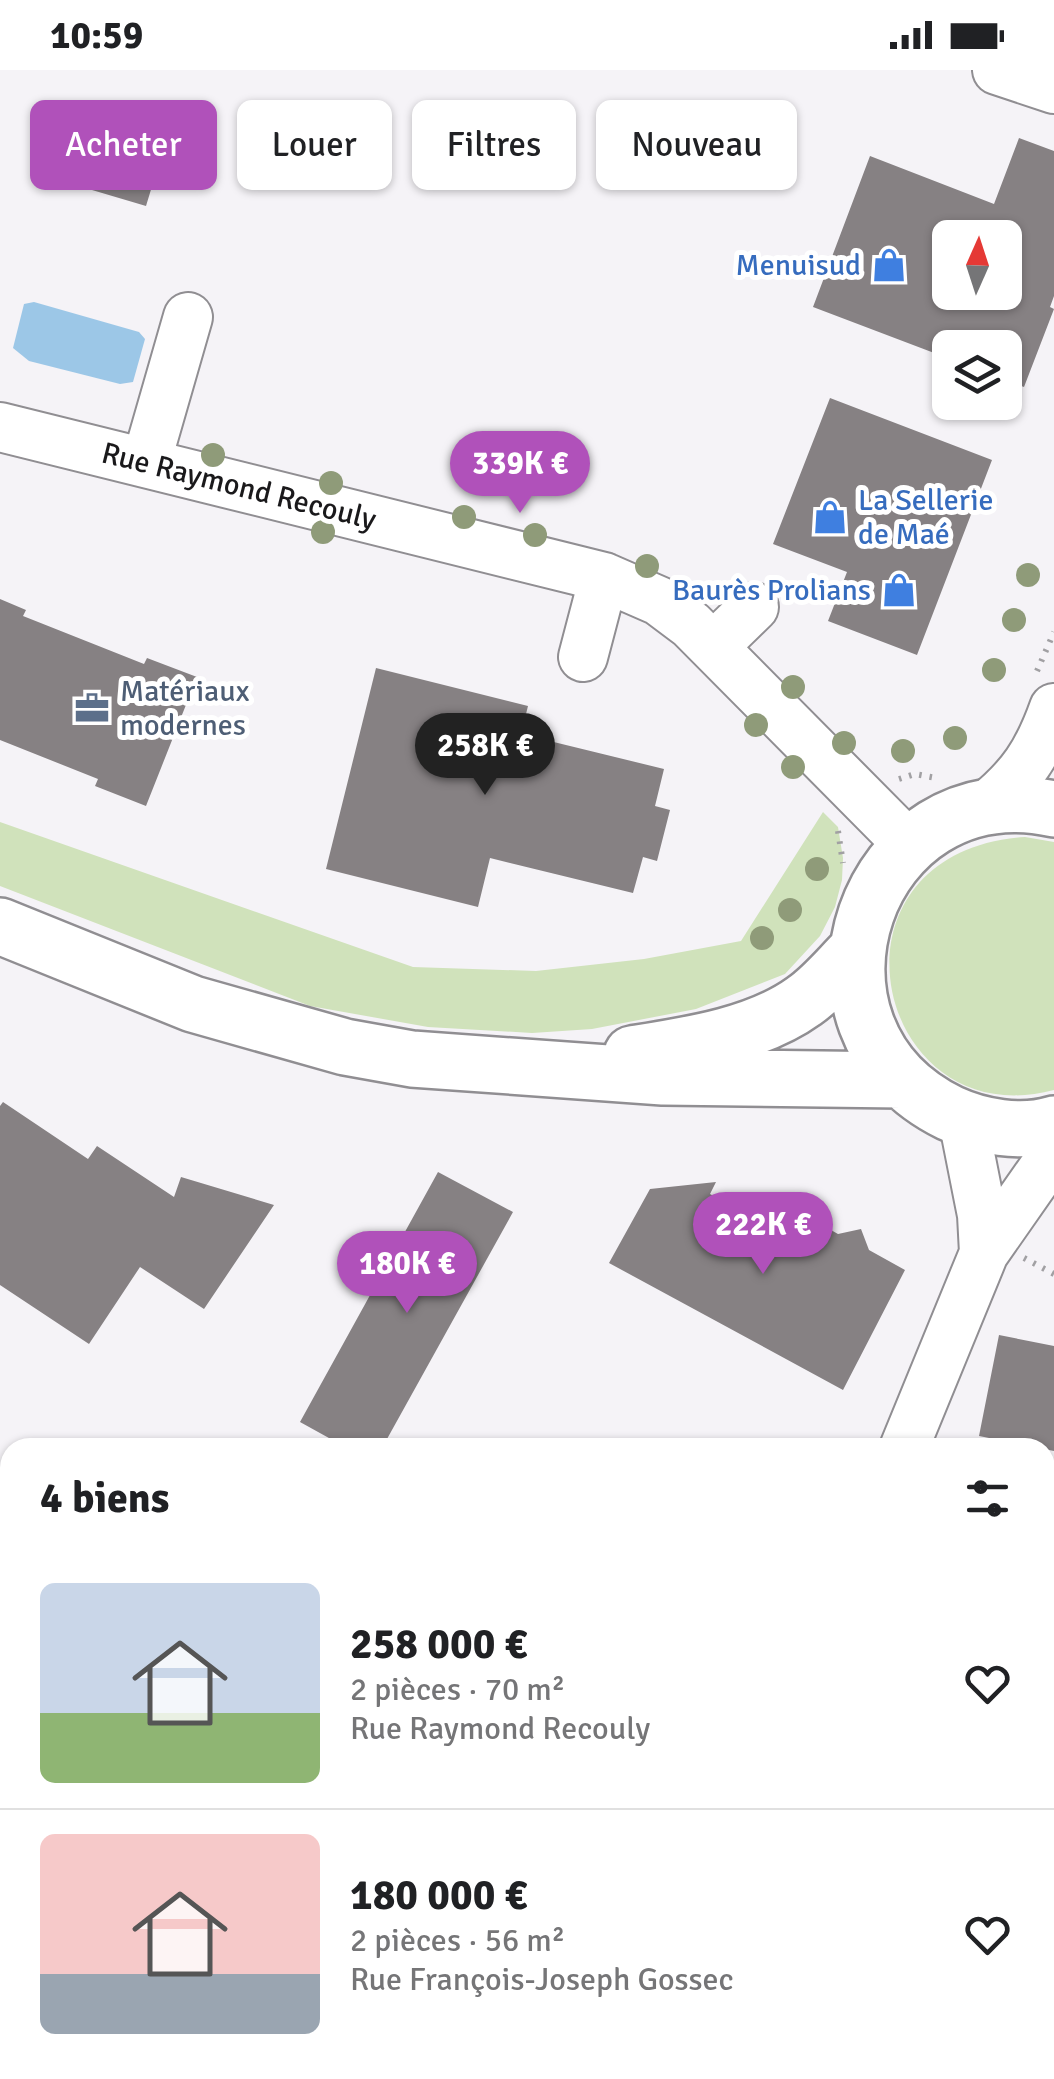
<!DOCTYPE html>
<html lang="fr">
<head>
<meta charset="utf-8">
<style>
	body { margin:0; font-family:Signika,sans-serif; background:#f6f6f6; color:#202124; height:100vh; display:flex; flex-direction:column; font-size:38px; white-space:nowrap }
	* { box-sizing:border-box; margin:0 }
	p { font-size:32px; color:#757577 }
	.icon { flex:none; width:55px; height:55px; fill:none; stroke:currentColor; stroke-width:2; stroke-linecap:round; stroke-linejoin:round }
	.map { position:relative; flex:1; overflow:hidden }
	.side { position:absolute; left:0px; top:1368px; width:1055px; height:642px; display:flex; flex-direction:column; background:#fff; border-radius:30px 30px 0 0; box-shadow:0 2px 8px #0004 }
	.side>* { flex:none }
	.banner { position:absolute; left:30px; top:30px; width:995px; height:90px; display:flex; gap:20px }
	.needle { width:65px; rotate:3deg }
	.controls { position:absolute; left:932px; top:150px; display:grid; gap:20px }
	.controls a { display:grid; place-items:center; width:90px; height:90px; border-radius:15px; background:#fff; box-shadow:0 2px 8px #0004; font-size:50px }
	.price { position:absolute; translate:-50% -85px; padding:0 22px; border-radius:35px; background:#b051ba; color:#fff; font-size:32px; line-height:65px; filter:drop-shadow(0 2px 5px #0008) }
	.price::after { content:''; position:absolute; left:50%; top:60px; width:30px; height:22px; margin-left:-15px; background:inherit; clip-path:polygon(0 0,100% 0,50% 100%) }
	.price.on { background:#222; color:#fff }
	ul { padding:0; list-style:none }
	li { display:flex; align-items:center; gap:30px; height:250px; padding:0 40px }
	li+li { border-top:2px solid #e0e0e0 }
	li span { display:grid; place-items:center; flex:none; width:280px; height:200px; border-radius:15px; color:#555 }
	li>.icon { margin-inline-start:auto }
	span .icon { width:120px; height:120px; fill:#fffc; stroke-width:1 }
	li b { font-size:42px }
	h2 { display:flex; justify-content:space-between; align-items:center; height:120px; padding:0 40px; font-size:42px }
	.pill { padding:0 35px; border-radius:15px; background:#fff; box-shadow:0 2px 8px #0004; font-size:35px; line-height:90px }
	.pill.on { background:#b051ba; color:#fff }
	.status { display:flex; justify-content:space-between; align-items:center; height:70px; padding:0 50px; background:#fff; direction:ltr }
	.status svg { height:28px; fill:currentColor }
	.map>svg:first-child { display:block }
</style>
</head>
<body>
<div class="status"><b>10:59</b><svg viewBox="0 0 49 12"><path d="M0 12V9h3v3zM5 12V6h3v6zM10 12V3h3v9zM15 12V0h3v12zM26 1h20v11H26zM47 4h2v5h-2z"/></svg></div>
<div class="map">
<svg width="1054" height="2009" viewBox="0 0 1054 2009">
	<rect width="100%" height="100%" fill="#f5f3f7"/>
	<path fill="#d0e2bb" d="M823 742 838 757 843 788 842 810 835 837 820 866 785 904 696 939 592 959 532 963 428 957 310 936 0 816V752L413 897 536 901 644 889 741 871Z
		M1025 767 1054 772V1020C873 1068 811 782 1025 767Z
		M10 1930V2000H212L223 2009H0V1942Z"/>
	<path fill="#9cc7e7" d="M34 232 139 262 145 269 133 312 120 314 29 291 13 278 24 234Z"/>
	<path fill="#868183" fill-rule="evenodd" d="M86 42 167 67 146 136 65 112Z
		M1019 68 1054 81V226L1050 237 1054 239 1024 317 1005 310V278H950V289L813 237 870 86 994 134ZM950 168H1005V222H950Z
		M830 328 992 390 917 585 828 551 847 502 773 474Z
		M0 529 26 540 23 546 144 594 147 588 197 607 146 736 95 716 98 709 0 670Z
		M376 598 528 636 521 664 664 699 655 736 670 740 657 791 643 787 633 823 490 788 478 837 326 799Z
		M3 1032 88 1089 97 1076 174 1127 181 1107 274 1135 204 1239 140 1197 89 1274 0 1215V1036Z
		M438 1102 513 1142 382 1378H347L300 1352Z
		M716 1112 710 1124 773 1159 815 1151 838 1164 861 1159 869 1180 905 1200 843 1320 609 1193 650 1119Z
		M999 1265 1054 1276V1381L979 1366Z
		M0 1681 10 1690V1735L0 1726Z
		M212 2000H359L347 2009H224Z"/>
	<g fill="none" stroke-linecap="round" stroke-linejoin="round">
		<g stroke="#908e92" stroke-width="52">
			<path id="minor" d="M997 0 1054 19
				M0 357 604 507 659 531 691 555 909 775
				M146 393 188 247
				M713 577 754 537
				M583 587 604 507
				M985 737C1022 707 1038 683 1054 638
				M963 1049 982 1145 984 1183
				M904 1378 984 1183 1054 1083
				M0 1472 10 1479
				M0 1542 10 1530
				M1045 1712 1054 1713
				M854 2000 868 2009
				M598 2009 607 2000
				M729 2009 735 2000"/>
		</g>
		<g stroke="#908e92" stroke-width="60">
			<path id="major" d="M1054 739C866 698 776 958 950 1043 980 1057 1021 1064 1054 1054
				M0 856 193 934 345 977 412 989 663 1007 901 1010
				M632 984C688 975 757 965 804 931 823 918 839 898 855 882"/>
		</g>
		<path stroke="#a1a0a3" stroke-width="6" stroke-dasharray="2.5 8" stroke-linecap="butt" d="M1037 601 1054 562
			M899 709 915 704 936 708
			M838 761 843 793
			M1024 1188 1054 1204
			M657 2009 665 2000"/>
		<use href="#minor" stroke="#fff" stroke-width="48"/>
		<use href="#major" stroke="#fff" stroke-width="55"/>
	</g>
	<g fill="#8f9b79">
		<circle cx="213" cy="385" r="12"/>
		<circle cx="331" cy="413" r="12"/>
		<circle cx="464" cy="447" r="12"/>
		<circle cx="323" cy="462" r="12"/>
		<circle cx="535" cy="465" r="12"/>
		<circle cx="647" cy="496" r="12"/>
		<circle cx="1028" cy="505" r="12"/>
		<circle cx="1014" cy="550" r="12"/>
		<circle cx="994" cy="600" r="12"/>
		<circle cx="793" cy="617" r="12"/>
		<circle cx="756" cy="655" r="12"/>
		<circle cx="955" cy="668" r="12"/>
		<circle cx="844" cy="673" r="12"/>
		<circle cx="903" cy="681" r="12"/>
		<circle cx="793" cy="697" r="12"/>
		<circle cx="817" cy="799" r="12"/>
		<circle cx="790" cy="840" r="12"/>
		<circle cx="762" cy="868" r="12"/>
	</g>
	<defs>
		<g id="shop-bare" transform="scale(2.7)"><path d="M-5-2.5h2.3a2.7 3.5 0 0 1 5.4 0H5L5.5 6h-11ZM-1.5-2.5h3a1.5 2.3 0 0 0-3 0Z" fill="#3f7fe0" stroke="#fff" stroke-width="2.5" paint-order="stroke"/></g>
		<g id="office-bare" transform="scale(2.7)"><path d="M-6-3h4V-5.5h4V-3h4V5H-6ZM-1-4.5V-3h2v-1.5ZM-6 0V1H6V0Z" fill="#5c6f8a" stroke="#fff" stroke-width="2.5" paint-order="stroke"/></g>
	</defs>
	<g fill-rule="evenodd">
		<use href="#shop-bare" x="889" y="195"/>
		<use href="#shop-bare" x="830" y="447"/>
		<use href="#shop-bare" x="899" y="520"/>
		<use href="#office-bare" x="92" y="638"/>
	</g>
	<g text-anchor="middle" stroke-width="10" stroke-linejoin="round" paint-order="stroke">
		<g font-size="30" fill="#366cbe" stroke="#fff" text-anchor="end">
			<text x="861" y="205">Menuisud</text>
			<text x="858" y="440" text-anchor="start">La Sellerie<tspan x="858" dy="34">de Maé</tspan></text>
			<text x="871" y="530">Baurès Prolians</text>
		</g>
		<g font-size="30" fill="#1a191b" stroke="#fff">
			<text transform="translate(239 416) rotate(14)" y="10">Rue Raymond Recouly</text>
		</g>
		<g font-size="30" fill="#4e5e75" stroke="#fff" text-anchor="start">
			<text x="120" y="631">Matériaux<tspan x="120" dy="34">modernes</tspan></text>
		</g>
	</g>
</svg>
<div class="controls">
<a><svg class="needle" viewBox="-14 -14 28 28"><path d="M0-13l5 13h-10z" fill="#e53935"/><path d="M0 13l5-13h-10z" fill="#757577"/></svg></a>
<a><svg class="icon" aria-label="layers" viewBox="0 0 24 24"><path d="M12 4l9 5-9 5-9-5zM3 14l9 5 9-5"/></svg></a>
</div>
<b class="price" style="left:520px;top:446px">339K €</b>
<b class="price on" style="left:485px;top:728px">258K €</b>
<b class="price" style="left:763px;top:1207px">222K €</b>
<b class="price" style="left:407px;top:1246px">180K €</b>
<div class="banner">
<a class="pill on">Acheter</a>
<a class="pill">Louer</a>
<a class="pill">Filtres</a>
<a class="pill">Nouveau</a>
</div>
<section class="side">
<h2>4 biens<svg class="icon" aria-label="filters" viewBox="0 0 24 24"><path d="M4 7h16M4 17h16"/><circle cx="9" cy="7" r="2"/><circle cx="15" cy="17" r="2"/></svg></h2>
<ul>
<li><span style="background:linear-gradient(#c9d6e8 65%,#8fb573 0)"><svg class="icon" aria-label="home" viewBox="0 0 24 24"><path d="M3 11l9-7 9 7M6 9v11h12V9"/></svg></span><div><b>258 000 €</b><p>2 pièces · 70 m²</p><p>Rue Raymond Recouly</p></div><svg class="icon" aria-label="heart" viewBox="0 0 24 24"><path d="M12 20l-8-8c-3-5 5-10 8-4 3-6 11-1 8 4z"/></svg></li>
<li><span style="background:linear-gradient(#f6c9c9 70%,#9aa5b1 0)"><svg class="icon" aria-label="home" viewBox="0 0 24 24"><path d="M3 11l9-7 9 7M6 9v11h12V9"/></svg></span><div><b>180 000 €</b><p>2 pièces · 56 m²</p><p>Rue François-Joseph Gossec</p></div><svg class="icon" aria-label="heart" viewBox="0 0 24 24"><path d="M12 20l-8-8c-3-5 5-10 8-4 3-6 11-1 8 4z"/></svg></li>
</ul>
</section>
</div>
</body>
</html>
